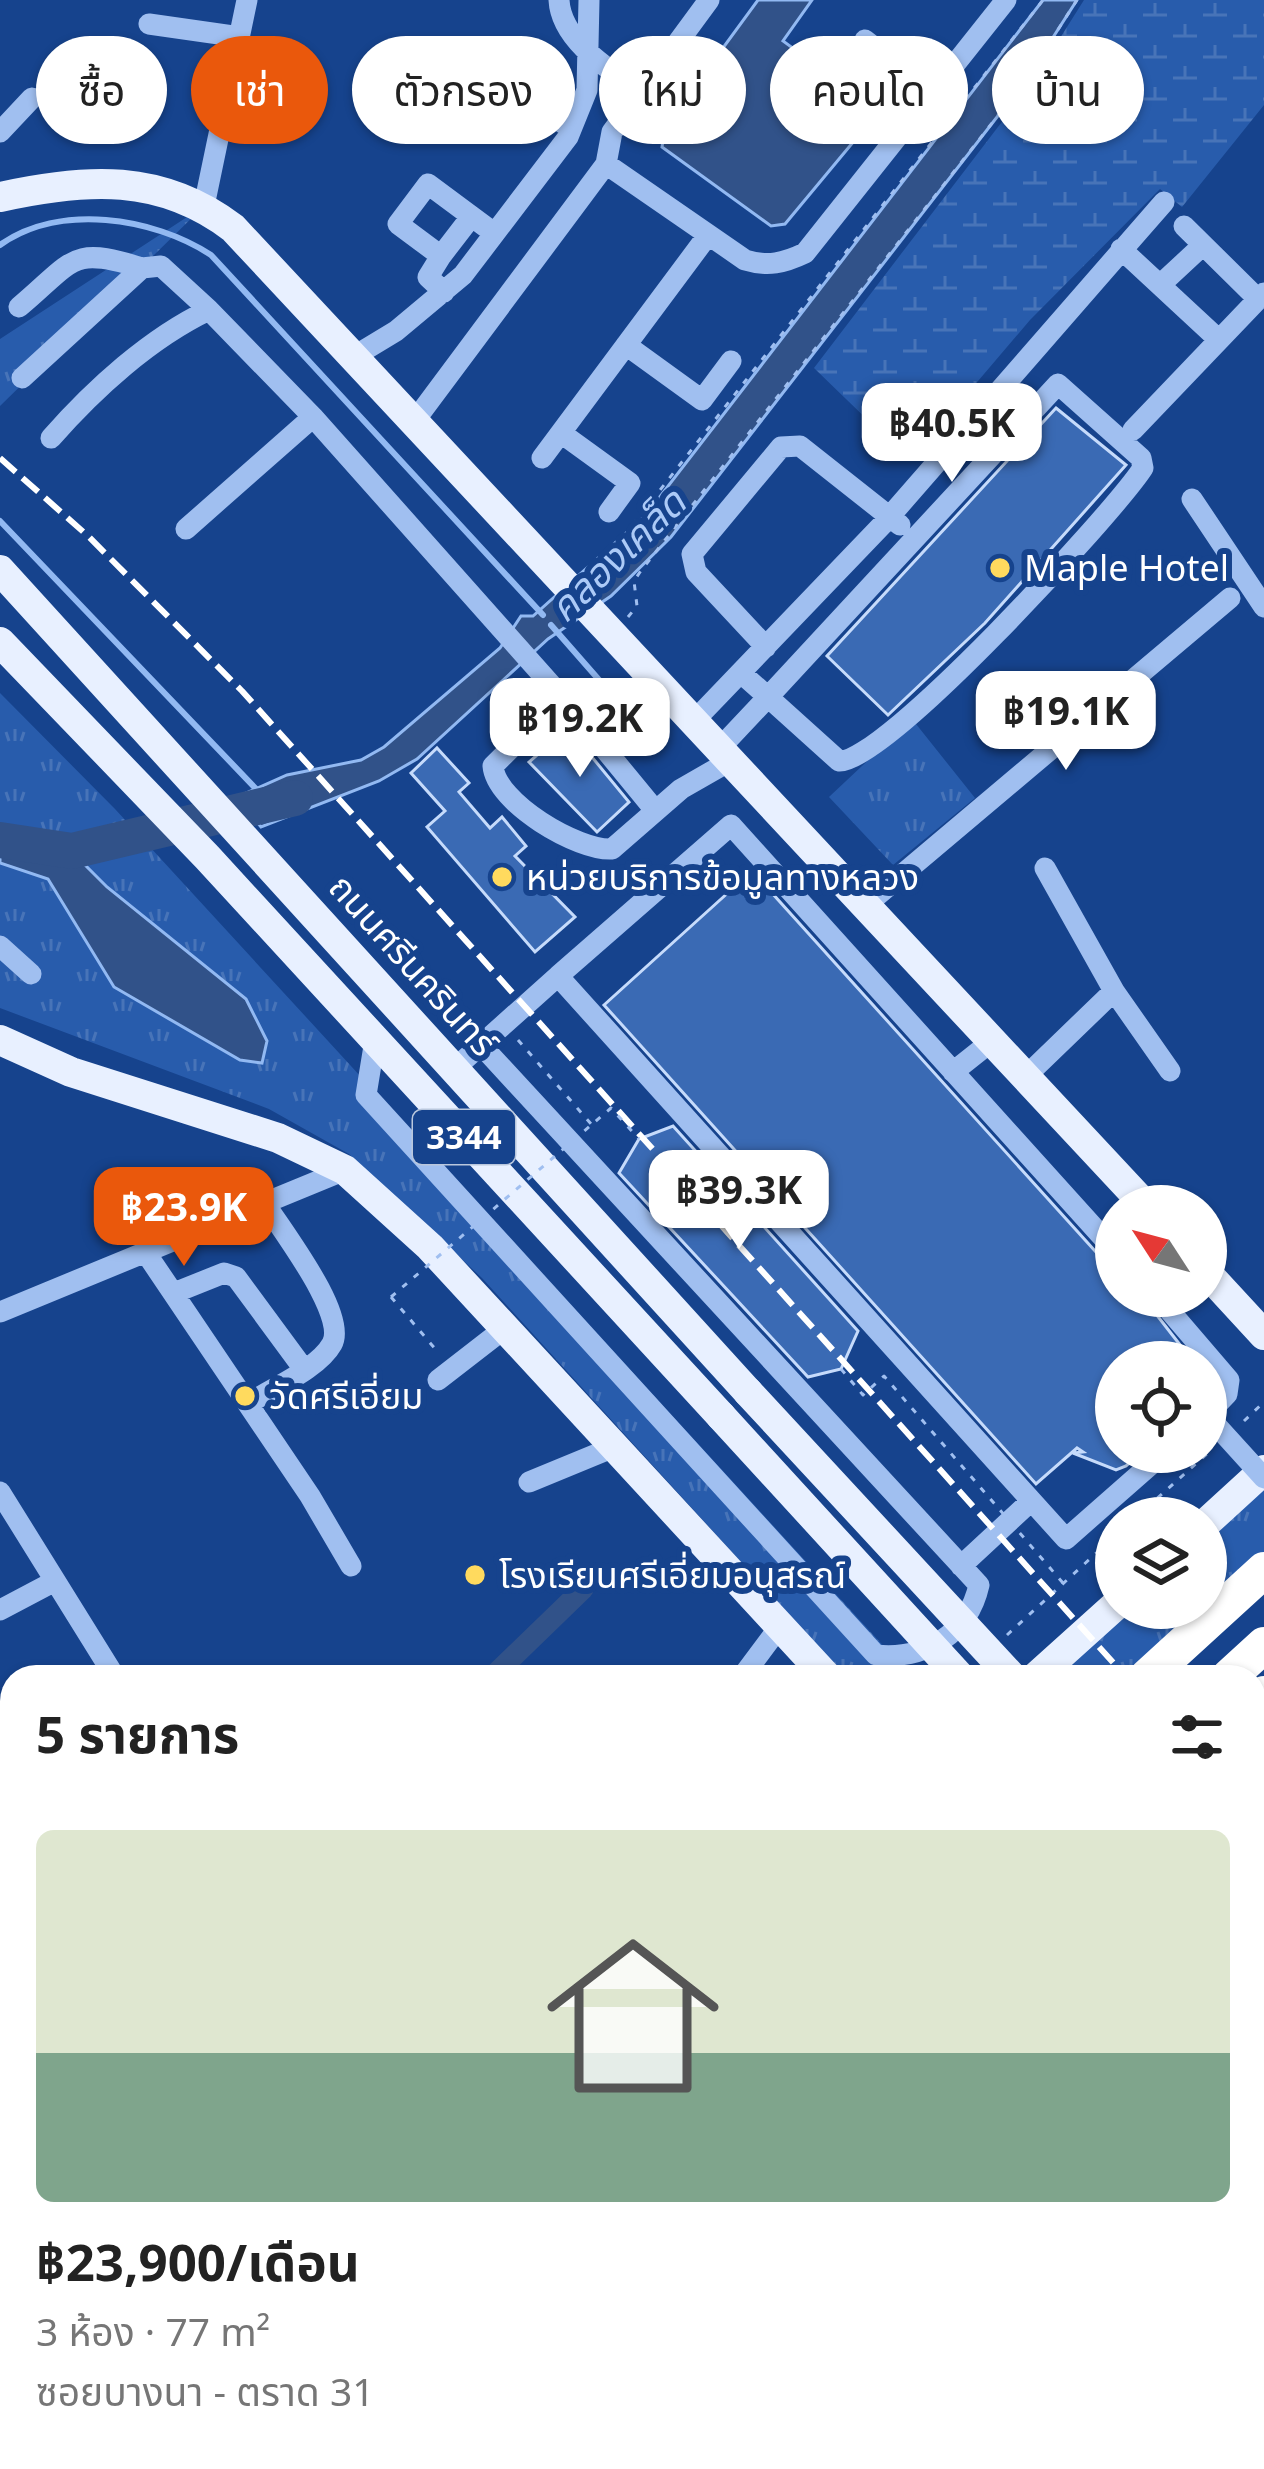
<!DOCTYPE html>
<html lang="th">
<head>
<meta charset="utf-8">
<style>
	body { margin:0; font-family:"Noto Sans","Noto Sans Thai",sans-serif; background:#f2f2f2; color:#222; height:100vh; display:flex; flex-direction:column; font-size:45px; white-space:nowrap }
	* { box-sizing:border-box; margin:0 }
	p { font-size:39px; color:#767676 }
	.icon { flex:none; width:66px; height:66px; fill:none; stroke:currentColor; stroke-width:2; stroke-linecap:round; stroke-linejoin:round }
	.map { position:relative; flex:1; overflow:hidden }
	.details { position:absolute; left:0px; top:1665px; width:1266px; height:804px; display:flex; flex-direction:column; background:#fff; border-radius:36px 36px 0 0; box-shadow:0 3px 9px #0004 }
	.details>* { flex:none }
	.banner { position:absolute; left:36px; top:36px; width:1194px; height:108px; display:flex; gap:24px }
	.needle { width:78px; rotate:306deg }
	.tools { position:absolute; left:1095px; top:1185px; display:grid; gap:24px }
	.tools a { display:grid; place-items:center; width:132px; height:132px; border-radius:50%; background:#fff; box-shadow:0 3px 9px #0004; font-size:60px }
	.price { position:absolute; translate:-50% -102px; padding:0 27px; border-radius:24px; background:#fff; color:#222; font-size:39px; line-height:78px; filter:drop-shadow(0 3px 6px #0008) }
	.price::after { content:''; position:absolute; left:50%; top:72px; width:36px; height:27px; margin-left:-18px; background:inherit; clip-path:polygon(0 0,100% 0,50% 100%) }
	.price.current { background:#ea580c; color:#fff }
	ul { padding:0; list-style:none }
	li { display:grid; align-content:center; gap:24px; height:636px; padding:0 36px }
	li span { display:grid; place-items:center; height:372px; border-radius:18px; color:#555 }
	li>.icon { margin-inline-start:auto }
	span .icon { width:216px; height:216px; fill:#fffc; stroke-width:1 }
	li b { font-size:51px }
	h2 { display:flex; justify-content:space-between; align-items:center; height:144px; padding:0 36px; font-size:51px }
	.tag { padding:0 42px; border-radius:54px; background:#fff; box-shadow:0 3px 9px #0004; font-size:42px; line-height:108px }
	.tag.current { background:#ea580c; color:#fff }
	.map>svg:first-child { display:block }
</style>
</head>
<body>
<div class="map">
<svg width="1264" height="2469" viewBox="0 0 1264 2469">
	<defs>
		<pattern id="grass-tufts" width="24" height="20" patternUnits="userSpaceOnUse" patternTransform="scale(3)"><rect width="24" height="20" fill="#285cac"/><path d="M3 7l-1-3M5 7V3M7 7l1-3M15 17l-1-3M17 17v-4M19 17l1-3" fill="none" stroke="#4874b8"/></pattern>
		<pattern id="wetland-marsh" width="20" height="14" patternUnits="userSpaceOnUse" patternTransform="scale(3)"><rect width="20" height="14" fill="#285cac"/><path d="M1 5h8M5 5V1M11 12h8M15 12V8" fill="none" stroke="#4874b8"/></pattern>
	</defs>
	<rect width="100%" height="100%" fill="#16438d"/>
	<path fill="url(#grass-tufts)" d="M204 206 0 406V339Z
		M0 693 115 809 912 1677H846L482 1278 349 1154 269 1109 0 1008Z
		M912 719 975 798 893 865 829 797Z
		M1264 1486V1561L1135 1677H1057L1131 1608H1206V1539Z
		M955 2457H1125L1131 2469H961Z"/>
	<path fill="url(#wetland-marsh)" d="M1084 0H1264V105L1182 207 1160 189 1030 320 910 461 814 368 1033 81Z"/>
	<path fill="#315289" stroke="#92b9f2" stroke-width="3" d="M758 0H812L783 41 873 107 874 117 785 224 771 226 662 147 665 127Z
		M1043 0H1077L1025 81 671 537 611 596 548 639 417 759 379 781 261 827 237 797 287 775 361 760 384 747 500 648 521 616H533L645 516Z
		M0 825 52 832 107 887 246 999 267 1041 262 1063 240 1060 114 987 48 879 0 863Z"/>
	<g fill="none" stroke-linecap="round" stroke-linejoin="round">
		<path stroke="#92b9f2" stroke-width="6" d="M0 245C59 203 153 217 211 255L543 615
			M0 521 260 793
			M551 625 600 681
			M1254 1858 1264 1848
			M1254 2234 1264 2249
			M1254 2354 1264 2370"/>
		<path stroke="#315289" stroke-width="21" d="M492 1677 583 1589
			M0 2100 12 2090"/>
		<path stroke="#315289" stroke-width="36" d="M0 840 72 851 295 798"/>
	</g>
	<path fill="#3a6ab4" stroke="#c6dbfb" stroke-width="3" d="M1056 408 1126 465 985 623 888 715 827 656Z
		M568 728 629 802 597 832 529 762Z
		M437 748 469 783 459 792 490 828 502 817 526 846 515 856 575 917 535 952 427 827 445 811 411 773Z
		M752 871 1105 1262 1116 1267V1296H1142L1184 1350 1172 1362H1116V1452H1142L1126 1466 1116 1470 1073 1453 1083 1452 1077 1448 1036 1484 604 1005Z
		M673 1126 858 1331 841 1369 808 1377 619 1173 639 1139Z"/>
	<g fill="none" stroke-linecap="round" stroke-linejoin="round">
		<path stroke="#a0bff0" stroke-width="3" stroke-dasharray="6 9" stroke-linecap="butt" d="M614 549 1043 0
			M628 617 637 606 634 581 640 572 1025 81 1077 0
			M518 1040 592 1125
			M391 1297 437 1351
			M1244 1421 1264 1402
			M1135 1518 1210 1451
			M1007 1635 1116 1535"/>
		<path stroke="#a0bff0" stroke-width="21" d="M559 0C561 41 610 70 641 92
			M149 24 240 37
			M865 40 934 93
			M480 64 571 129
			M0 132 32 98
			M606 164 612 132 709 0
			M204 206 247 0
			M1184 226 1258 299
			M1121 249 1218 339
			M441 256 471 217
			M1160 285 1202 246
			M444 292 428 277 441 256 398 224 428 184 494 233
			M19 307C74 261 70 245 142 268
			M626 345 702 400 731 361
			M353 357 396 331 463 275 568 137 587 90 589 0
			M22 378 142 268 161 266 209 310
			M1058 384 1141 458 1143 468C1112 515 882 766 839 761L768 697Z
			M413 423 606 164 745 260C768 267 784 263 805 253L1006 0
			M1133 430 1264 293
			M561 433 630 483 609 512
			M51 438C94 389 150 338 209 310L313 417 562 697
			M542 458 708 235
			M1192 499 1264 607
			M186 529 313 417
			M766 647 696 572 692 554 781 447 800 446 900 525
			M693 722 884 523 1164 202
			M719 749 768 697 741 673
			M654 809 562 697 493 766C496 803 578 851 612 849L681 789 730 761
			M1045 868 1114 991
			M866 905 1230 598
			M0 946 31 974
			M558 976 731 825 1116 1252
			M375 1040 366 1095 876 1655C925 1660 968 1634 979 1585L481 1045
			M454 1069 558 976 1066 1539 1165 1452
			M953 1072 992 1041
			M1025 1077 1114 991 1170 1071
			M146 1253 310 1496 351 1566
			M174 1293 224 1273 236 1277 303 1368
			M1157 1296 1229 1380 1227 1394 1206 1416
			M0 1312 345 1170
			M438 1380 505 1328
			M248 1404C272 1388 318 1369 332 1344 348 1316 283 1232 266 1205
			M529 1482 614 1447
			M0 1492 115 1677
			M961 1566 1031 1501
			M0 1610 55 1581
			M742 1677 780 1626
			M0 1810 12 1809
			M0 1869 12 1863
			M0 2081 12 2072
			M0 2149 12 2168
			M0 2424 12 2416
			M781 2457 786 2469
			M870 2457 876 2469
			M1137 2457 1142 2469"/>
		<path stroke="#e8f0ff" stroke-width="30" d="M0 197C86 178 161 173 233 228L1146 1206
			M0 570 748 1392
			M0 642 207 857 721 1416
			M0 1040 71 1072 278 1138 345 1170 430 1247 827 1677
			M1206 1272 1264 1335
			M1206 1523 1264 1470
			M1036 1677 1116 1605
			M1254 1808 1264 1799
			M1254 1939 1264 1950
			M1254 1998 1264 2009
			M1254 2313 1264 2326
			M185 2469 198 2457
			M530 2469 543 2457"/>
		<path stroke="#fff" stroke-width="36" d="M1147 1677 1264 1570
			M1229 1677 1264 1645
			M1254 1703 1264 1694
			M281 2469 294 2457
			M322 2469 335 2457
			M372 2469 385 2457
			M411 2469 424 2457"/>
		<path stroke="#fff" stroke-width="6" stroke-dasharray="21 9" stroke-linecap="butt" d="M0 458 88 536 242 691 1126 1677
			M1254 1820 1264 1831"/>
		<path stroke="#a0bff0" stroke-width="3" stroke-dasharray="6 9" stroke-linecap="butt" d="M768 1223 785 1208
			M391 1297 611 1108 639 1139
			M841 1369 863 1395 884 1376 1063 1583"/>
		<path stroke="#a0bff0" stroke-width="21" d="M1206 1414 1264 1478"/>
		<path stroke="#e8f0ff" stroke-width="30" d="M748 1392 1012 1677
			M721 1416 960 1677"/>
	</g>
	<g fill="#ffda5e" stroke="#16438d" stroke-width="4.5">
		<circle cx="1000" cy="568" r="12"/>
		<circle cx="502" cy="877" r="12"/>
		<circle cx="245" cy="1396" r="12"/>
		<circle cx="475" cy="1575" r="12"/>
	</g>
	<g text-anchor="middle" stroke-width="12" stroke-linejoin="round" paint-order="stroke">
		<rect fill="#16438d" stroke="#b9c7dd" stroke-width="3" x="413" y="1110" width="102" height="54" rx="9"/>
		<g font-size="33" font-weight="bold" fill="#fff">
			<text x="464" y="1149">3344</text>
		</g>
		<g font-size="36" fill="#fff" stroke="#16438d" text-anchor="start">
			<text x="1024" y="581">Maple Hotel</text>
			<text x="526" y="890">หน่วยบริการข้อมูลทางหลวง</text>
			<text x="269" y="1409">วัดศรีเอี่ยม</text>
			<text x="499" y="1588">โรงเรียนศรีเอี่ยมอนุสรณ์</text>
		</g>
		<g font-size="36" fill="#fff" stroke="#16438d">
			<text transform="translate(413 965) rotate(48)" y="13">ถนนศรีนครินทร์</text>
		</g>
		<g font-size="39" font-style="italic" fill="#accaf7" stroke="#16438d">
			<text transform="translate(617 555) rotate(-44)" y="14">คลองเคล็ด</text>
		</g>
	</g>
</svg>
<div class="tools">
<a><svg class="needle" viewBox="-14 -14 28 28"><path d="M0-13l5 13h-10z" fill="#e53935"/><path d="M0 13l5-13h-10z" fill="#767676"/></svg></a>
<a><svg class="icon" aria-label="locate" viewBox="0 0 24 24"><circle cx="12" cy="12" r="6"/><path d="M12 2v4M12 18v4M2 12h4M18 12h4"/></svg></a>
<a><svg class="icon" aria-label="layers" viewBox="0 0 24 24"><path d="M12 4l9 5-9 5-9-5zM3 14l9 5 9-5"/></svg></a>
</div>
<b class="price" style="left:952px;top:485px">฿40.5K</b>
<b class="price" style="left:1066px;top:773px">฿19.1K</b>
<b class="price" style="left:580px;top:780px">฿19.2K</b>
<b class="price" style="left:739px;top:1252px">฿39.3K</b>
<b class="price current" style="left:184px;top:1269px">฿23.9K</b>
<div class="banner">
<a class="tag">ซื้อ</a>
<a class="tag current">เช่า</a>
<a class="tag">ตัวกรอง</a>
<a class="tag">ใหม่</a>
<a class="tag">คอนโด</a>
<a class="tag">บ้าน</a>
</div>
<section class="details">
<h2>5 รายการ<svg class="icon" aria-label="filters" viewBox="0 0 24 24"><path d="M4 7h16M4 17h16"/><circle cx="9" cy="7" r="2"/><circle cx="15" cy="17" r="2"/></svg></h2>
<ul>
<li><span style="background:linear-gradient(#dfe7d0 60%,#7fa58c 0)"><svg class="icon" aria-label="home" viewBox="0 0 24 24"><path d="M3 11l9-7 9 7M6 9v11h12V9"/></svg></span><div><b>฿23,900/เดือน</b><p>3 ห้อง · 77 m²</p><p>ซอยบางนา - ตราด 31</p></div></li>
</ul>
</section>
</div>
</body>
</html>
